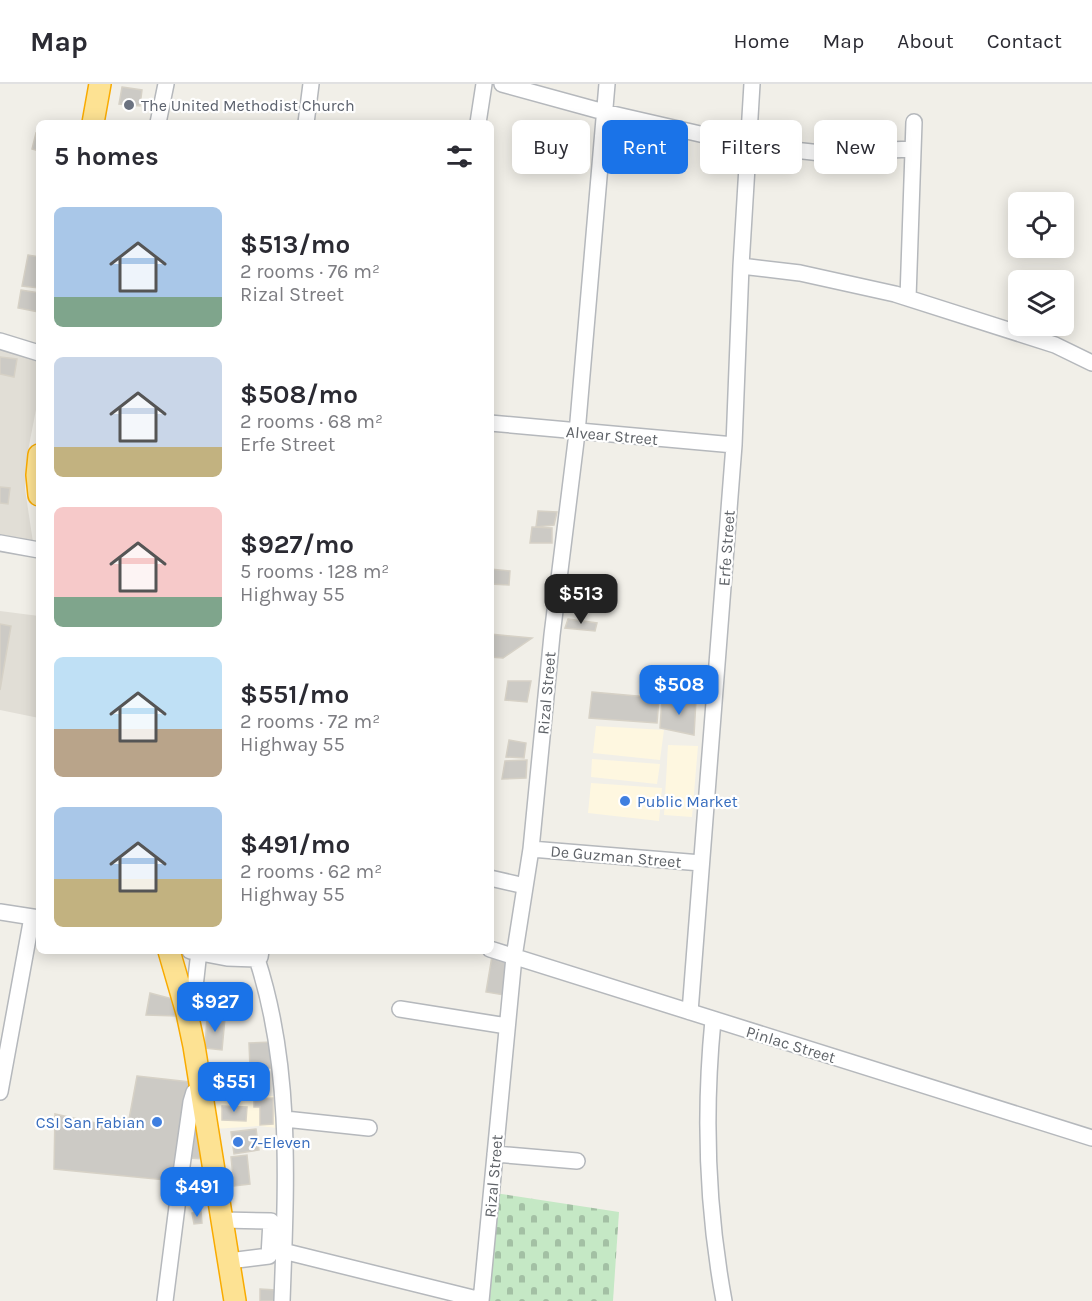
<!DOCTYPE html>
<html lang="en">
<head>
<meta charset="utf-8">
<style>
	body { margin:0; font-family:Karla,sans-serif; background:#f7f7f7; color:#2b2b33; height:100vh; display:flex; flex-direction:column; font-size:22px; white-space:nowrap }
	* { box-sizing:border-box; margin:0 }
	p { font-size:20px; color:#7c7c81 }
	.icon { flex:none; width:33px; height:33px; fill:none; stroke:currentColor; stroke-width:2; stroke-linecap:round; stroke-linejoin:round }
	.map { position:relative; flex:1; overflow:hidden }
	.drawer { position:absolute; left:36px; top:36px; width:458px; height:834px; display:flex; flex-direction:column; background:#fff; border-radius:9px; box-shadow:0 3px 15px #0003 }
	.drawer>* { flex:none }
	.hud { position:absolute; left:512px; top:36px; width:490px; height:54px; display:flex; gap:12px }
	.controls { position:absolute; left:1008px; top:108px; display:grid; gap:12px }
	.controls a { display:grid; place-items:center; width:66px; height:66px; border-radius:9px; background:#fff; box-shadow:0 3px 15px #0003; font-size:30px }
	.price { position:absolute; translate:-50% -51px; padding:0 14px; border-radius:12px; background:#1a73e8; color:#fff; font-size:20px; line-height:39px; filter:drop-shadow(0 2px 3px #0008) }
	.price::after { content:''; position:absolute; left:50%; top:36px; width:18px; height:14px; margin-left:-9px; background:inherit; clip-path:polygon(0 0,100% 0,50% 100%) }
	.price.current { background:#222; color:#fff }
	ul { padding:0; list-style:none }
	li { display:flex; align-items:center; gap:18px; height:150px; padding:0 18px }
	li span { display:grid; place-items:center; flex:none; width:168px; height:120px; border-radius:9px; color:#555 }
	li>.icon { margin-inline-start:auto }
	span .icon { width:72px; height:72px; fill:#fffc; stroke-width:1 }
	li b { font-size:26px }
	h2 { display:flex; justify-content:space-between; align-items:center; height:72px; padding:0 18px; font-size:26px }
	.chip { padding:0 21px; border-radius:9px; background:#fff; box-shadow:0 3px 15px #0003; font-size:21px; line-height:54px }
	.chip.current { background:#1a73e8; color:#fff }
	header { display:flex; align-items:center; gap:36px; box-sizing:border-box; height:84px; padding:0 30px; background:#fff; border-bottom:2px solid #e1e1e2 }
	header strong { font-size:28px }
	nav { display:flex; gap:33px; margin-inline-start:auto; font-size:21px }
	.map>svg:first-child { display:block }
</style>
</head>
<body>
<header>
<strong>Map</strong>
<nav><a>Home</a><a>Map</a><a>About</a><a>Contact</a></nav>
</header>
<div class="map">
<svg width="1092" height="1217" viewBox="0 0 1092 1217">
	<defs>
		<pattern id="cemetery-stones" width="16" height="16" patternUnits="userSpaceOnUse" patternTransform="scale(1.5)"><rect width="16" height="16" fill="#c5e8c5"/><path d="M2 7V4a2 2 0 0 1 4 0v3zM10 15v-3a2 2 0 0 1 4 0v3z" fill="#a3c0a4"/></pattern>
	</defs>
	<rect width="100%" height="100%" fill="#f1efe8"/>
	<path fill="#fef7e0" d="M596 642 664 646 660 676 593 669Z
		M668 661 698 662 692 733 664 731Z
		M592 675 660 680 657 700 591 693Z
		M591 699 662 704 659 737 588 729Z
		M211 1011 275 1012 277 1044 259 1042 214 1045Z"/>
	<path fill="#e1ded6" d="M0 266 39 277V310L28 367 25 405 33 458 0 452Z
		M0 527 39 532V634L0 626Z"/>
	<path fill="url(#cemetery-stones)" d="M495 1109 619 1128 613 1217H487Z"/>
	<path fill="#cccac5" stroke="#d6d1c6" stroke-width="1.5" d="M122 3 142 6 140 22 119 20Z
		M36 49 39 50V67L32 65Z
		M28 171 39 173V204L22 202Z
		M21 206 39 209V228L18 224Z
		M0 273 17 275 14 293 0 290Z
		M0 403 10 404 8 420 0 419Z
		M538 427 557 428 554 441 536 443Z
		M532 443 552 444V459H530Z
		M490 485 510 487 509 501 490 500Z
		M568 535 597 539 595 547 565 544Z
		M0 540 11 542 0 606Z
		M490 550 532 554 503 574 490 573Z
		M508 597H531L527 618 505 616Z
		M592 608 659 614 657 639 589 634Z
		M662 615 696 616 694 651 660 644Z
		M509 656 526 659 524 674 506 673Z
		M527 676 526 694 502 695 505 677Z
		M492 872 510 875 504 911 486 908Z
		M150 909 173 915 177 932 146 931Z
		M207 932 225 934 222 966 205 964Z
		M272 958 271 984H250L249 959Z
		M137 992 190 998 176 1097 54 1085 55 1030 127 1046Z
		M273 1014V1040L260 1041V1023H254V1015Z
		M222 1022 247 1023 246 1037 222 1036Z
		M256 1045 259 1066 234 1070 231 1048Z
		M190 1048 204 1049 205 1075 188 1074Z
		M247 1071 250 1100 234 1102 231 1073Z
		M201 1127 202 1139 194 1140 192 1129Z
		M260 1205 276 1206 275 1217H260Z"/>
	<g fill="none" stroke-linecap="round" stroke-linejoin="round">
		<g stroke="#b5b8bc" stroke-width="18">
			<path id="minor" d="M502 0 604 28 748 61 821 69 913 65
				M158 39 166 0
				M306 39 311 0
				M478 39 484 0
				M741 182 800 189 895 210 1055 261 1092 279
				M908 214 914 38
				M0 257 39 269
				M490 339 734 361
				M0 459 39 466
				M531 765 701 779
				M490 794 525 802
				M0 828 39 834
				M490 865 1092 1054
				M190 867 227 874 257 875
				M261 867 260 873 257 875C293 985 286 1103 282 1217
				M400 925 507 942
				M690 928 734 361 741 182 752 0
				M187 929 194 912 199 867
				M713 936C704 1028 707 1125 724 1217
				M0 1008 32 833
				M285 1035 369 1044
				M495 1070 577 1077
				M180 1096 191 1018 194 1008 202 1003
				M223 1136 271 1137 269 1172 229 1177
				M283 1167 481 1216
				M165 1217 179 1107
				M481 1217 514 873 531 765 552 551 577 349 607 0"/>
		</g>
		<g stroke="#f9ab00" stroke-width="24">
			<path id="highway" d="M93 39 100 0
				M39 371 37 391 39 411
				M169 867 187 929 194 962 235 1217"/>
		</g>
		<use href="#minor" stroke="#fff" stroke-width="15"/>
		<use href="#highway" stroke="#fde293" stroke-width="21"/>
	</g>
	<circle fill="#6b7280" stroke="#fff" stroke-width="2" cx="129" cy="21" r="6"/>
	<g fill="#3f7fe0" stroke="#fff" stroke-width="2">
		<circle cx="625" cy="717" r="6"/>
		<circle cx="157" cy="1038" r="6"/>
		<circle cx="238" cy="1058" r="6"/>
	</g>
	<g text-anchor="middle" stroke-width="4.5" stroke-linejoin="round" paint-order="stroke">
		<g font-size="16" fill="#5b616d" stroke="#fff" text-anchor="start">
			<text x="141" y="27">The United Methodist Church</text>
		</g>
		<g font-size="16" fill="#5f6368" stroke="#fff">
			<text transform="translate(612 351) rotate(5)" y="6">Alvear Street</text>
			<text transform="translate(726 464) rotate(-86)" y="6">Erfe Street</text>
			<text transform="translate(546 609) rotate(-85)" y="6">Rizal Street</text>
			<text transform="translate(616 772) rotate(5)" y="6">De Guzman Street</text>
			<text transform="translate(791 960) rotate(17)" y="6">Pinlac Street</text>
			<text transform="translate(493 1092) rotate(-85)" y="6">Rizal Street</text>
		</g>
		<g font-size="16" fill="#366cbe" stroke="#fff" text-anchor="start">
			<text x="637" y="723">Public Market</text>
			<text x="145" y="1044" text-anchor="end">CSI San Fabian</text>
			<text x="250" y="1064">7-Eleven</text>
		</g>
	</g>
</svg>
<div class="controls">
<a><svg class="icon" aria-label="locate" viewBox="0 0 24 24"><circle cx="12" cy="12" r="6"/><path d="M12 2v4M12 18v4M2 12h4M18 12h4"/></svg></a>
<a><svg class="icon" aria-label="layers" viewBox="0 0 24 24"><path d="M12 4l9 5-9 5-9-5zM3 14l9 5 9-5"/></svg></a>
</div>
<b class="price current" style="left:581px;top:541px">$513</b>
<b class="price" style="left:679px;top:632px">$508</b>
<b class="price" style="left:215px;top:949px">$927</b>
<b class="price" style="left:234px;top:1029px">$551</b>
<b class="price" style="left:197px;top:1134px">$491</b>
<div class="hud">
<a class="chip">Buy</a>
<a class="chip current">Rent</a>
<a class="chip">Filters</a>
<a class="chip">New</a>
</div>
<section class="drawer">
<h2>5 homes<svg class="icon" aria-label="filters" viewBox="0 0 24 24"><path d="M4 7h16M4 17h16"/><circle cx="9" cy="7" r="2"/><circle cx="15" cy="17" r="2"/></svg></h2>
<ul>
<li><span style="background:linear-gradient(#a9c7e8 75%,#7fa58c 0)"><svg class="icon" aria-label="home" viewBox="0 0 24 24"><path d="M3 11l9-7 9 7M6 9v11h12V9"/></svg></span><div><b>$513/mo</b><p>2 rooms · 76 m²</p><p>Rizal Street</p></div></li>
<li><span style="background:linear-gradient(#c9d6e8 75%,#c2b280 0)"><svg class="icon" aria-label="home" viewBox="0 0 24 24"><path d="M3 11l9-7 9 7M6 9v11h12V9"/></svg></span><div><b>$508/mo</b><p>2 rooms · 68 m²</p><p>Erfe Street</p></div></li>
<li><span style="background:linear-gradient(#f6c9c9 75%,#7fa58c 0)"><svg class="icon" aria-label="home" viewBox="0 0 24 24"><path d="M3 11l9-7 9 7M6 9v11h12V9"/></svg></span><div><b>$927/mo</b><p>5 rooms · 128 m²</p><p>Highway 55</p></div></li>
<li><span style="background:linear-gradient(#bfe0f5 60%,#b9a48a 0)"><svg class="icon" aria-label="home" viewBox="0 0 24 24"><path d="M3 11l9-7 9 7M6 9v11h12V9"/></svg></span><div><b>$551/mo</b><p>2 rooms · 72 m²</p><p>Highway 55</p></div></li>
<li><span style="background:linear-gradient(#a9c7e8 60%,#c2b280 0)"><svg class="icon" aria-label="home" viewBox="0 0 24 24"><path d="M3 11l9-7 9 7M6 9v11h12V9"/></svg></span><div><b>$491/mo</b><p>2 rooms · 62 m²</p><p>Highway 55</p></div></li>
</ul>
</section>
</div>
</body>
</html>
